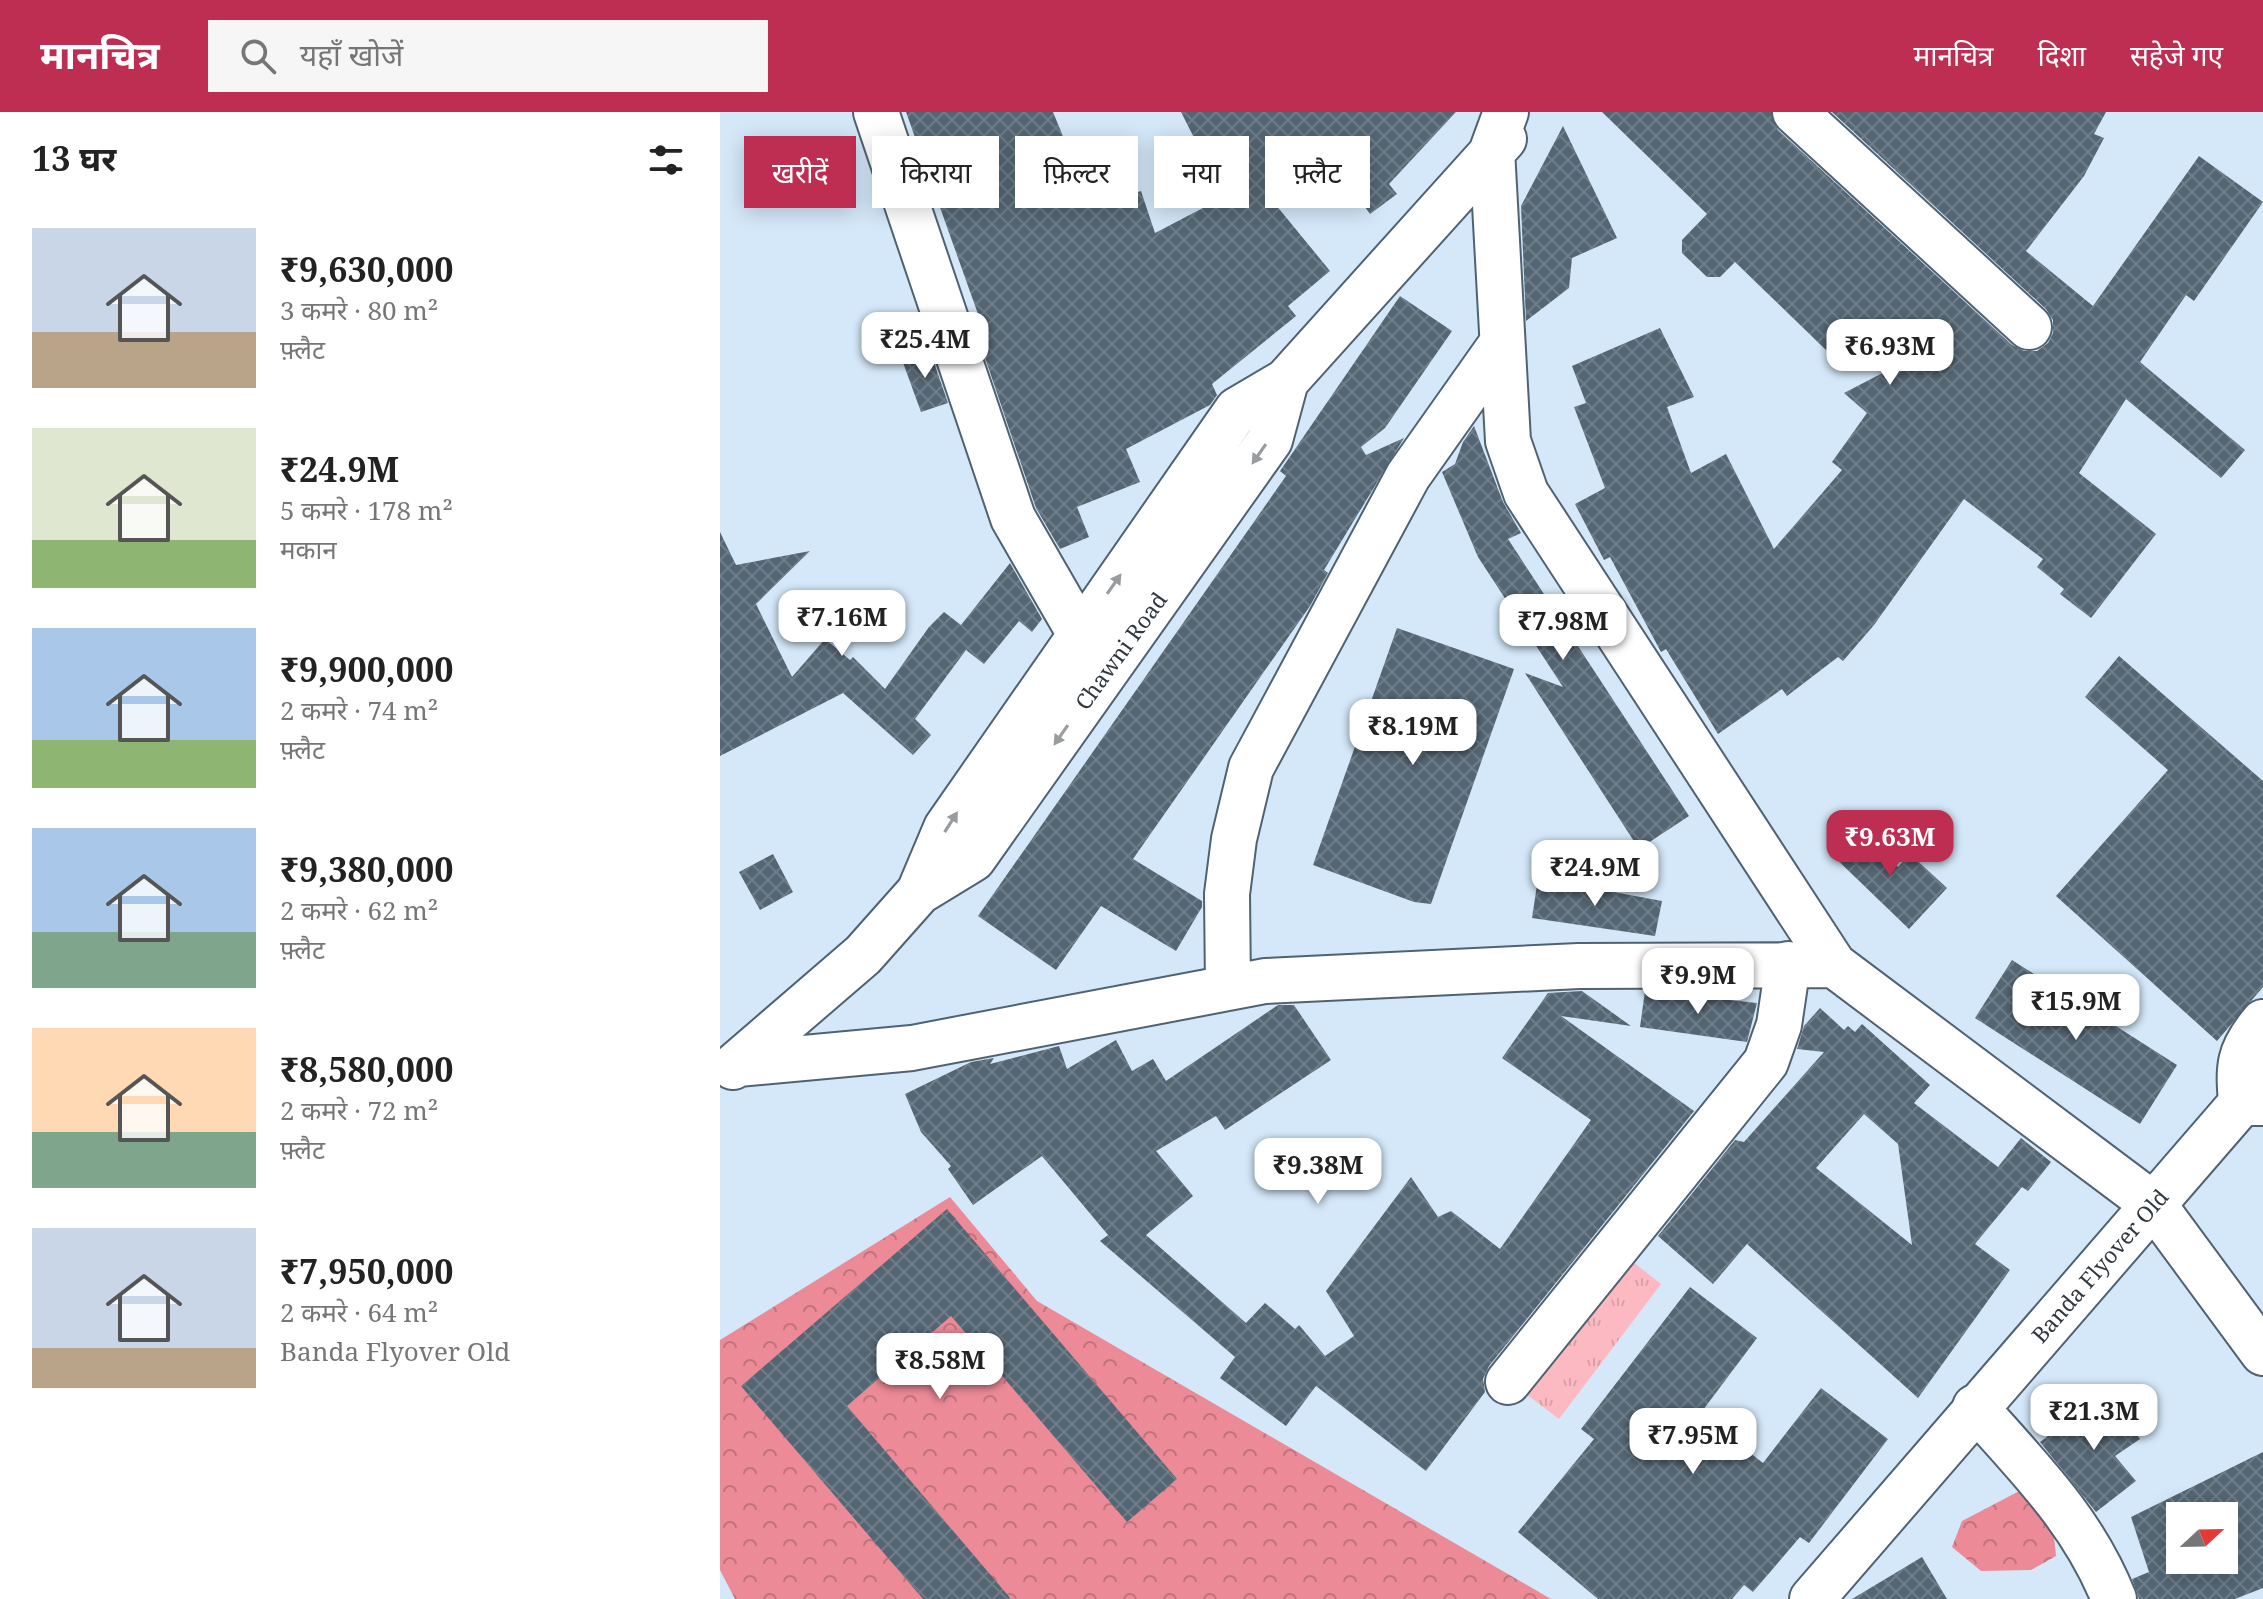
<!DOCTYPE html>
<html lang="hi">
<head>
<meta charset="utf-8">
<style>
	body { margin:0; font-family:"Noto Serif","Noto Sans Devanagari",serif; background:#f6f6f6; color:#222; height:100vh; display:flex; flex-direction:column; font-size:30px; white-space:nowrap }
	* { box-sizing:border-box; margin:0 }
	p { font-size:26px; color:#767676 }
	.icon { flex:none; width:44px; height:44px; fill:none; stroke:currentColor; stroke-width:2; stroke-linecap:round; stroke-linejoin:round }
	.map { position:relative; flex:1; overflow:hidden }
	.panel { display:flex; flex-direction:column; background:#fff; width:720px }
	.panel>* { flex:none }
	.banner { position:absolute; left:24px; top:24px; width:760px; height:72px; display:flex; gap:16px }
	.needle { width:52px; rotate:68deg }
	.fabs { position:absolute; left:1446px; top:1390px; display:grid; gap:16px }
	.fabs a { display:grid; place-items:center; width:72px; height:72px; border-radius:0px; background:#fff; box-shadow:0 4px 20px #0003; font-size:40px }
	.price { position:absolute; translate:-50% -68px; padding:0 18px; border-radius:16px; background:#fff; color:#222; font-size:26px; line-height:52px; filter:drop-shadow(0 2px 4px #0008) }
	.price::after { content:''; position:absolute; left:50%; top:48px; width:24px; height:18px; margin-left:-12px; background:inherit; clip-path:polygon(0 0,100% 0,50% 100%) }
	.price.current { background:#be2e53; color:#fff }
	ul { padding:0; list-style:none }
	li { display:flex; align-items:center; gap:24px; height:200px; padding:0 32px }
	li span { display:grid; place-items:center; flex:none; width:224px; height:160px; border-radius:0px; color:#555 }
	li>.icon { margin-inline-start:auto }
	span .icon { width:96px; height:96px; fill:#fffc; stroke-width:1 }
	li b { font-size:34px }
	h2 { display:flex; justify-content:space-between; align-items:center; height:96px; padding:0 32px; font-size:34px }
	.chip { padding:0 28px; border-radius:0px; background:#fff; box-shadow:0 4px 20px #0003; font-size:28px; line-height:72px }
	.chip.current { background:#be2e53; color:#fff }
	header { display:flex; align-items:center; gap:48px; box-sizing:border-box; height:112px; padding:0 40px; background:#be2e53; color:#fff }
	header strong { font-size:38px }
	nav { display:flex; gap:44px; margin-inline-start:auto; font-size:28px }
	.search { width:560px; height:72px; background:#f6f6f6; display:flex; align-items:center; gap:20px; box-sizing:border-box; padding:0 28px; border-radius:0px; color:#767676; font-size:30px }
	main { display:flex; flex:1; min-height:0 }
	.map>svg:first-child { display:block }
</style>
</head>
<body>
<header>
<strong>मानचित्र</strong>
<div class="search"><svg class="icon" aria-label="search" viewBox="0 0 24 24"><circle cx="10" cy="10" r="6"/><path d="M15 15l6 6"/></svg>यहाँ खोजें</div>
<nav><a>मानचित्र</a><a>दिशा</a><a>सहेजे गए</a></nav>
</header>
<main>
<section class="panel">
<h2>13 घर<svg class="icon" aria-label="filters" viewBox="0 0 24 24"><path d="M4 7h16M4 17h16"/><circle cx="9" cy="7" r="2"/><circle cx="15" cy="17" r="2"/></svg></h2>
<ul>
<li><span style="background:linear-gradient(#c9d6e8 65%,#b9a48a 0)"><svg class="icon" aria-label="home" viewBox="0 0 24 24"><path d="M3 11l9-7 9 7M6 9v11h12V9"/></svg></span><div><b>₹9,630,000</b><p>3 कमरे · 80 m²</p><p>फ़्लैट</p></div></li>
<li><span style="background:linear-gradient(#dfe7d0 70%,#8fb573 0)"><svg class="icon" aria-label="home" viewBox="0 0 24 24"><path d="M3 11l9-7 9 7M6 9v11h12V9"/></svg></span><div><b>₹24.9M</b><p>5 कमरे · 178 m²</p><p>मकान</p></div></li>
<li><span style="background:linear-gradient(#a9c7e8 70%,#8fb573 0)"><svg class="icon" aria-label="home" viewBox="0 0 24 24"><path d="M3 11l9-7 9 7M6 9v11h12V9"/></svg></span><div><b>₹9,900,000</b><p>2 कमरे · 74 m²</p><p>फ़्लैट</p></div></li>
<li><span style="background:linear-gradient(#a9c7e8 65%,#7fa58c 0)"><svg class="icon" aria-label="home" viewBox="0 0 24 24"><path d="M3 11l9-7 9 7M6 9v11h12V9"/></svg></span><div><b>₹9,380,000</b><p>2 कमरे · 62 m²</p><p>फ़्लैट</p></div></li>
<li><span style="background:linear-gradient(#ffd9b3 65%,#7fa58c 0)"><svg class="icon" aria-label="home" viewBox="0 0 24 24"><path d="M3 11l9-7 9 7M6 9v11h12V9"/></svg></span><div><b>₹8,580,000</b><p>2 कमरे · 72 m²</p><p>फ़्लैट</p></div></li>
<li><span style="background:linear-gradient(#c9d6e8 75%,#b9a48a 0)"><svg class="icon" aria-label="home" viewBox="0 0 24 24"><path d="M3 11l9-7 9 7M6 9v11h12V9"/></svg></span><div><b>₹7,950,000</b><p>2 कमरे · 64 m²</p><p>Banda Flyover Old</p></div></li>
</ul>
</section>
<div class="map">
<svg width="1543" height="1487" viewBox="0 0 1543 1487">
	<defs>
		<pattern id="forest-crowns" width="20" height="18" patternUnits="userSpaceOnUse" patternTransform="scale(2)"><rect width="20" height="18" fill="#ec8a98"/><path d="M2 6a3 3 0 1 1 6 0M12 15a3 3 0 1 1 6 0" fill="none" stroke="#c0727d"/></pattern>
		<pattern id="park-tufts" width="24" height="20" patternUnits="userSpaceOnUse" patternTransform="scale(2)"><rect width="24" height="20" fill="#fcb9c1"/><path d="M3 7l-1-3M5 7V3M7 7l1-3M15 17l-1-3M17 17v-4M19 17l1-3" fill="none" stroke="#d8a0a7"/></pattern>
		<pattern id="building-cross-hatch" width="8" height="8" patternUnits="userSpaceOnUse" patternTransform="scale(2)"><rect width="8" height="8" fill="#546674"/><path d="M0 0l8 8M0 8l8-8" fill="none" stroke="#6f7d88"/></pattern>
	</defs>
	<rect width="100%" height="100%" fill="#d4e8f9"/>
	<path fill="url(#forest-crowns)" d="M230 1085 317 1189 831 1487H15L0 1458V1228Z
		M1309 1374 1334 1425 1336 1444 1311 1458 1261 1459 1232 1435 1242 1409Z"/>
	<path fill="url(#park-tufts)" d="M904 1143 941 1172 839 1307 802 1279Z"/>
	<path fill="url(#building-cross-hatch)" fill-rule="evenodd" d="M186 0H333L372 95 421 79 435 121 504 85 461 0H736L669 72 677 82 650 102 617 57 547 82 610 159 568 194 576 204 492 272 497 283 490 293 406 337 420 370 357 395 369 425 340 437 316 396 256 219 263 216Z
		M882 0H1051L1058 18 1292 233 1304 239H1317L1328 231 1333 221V208L1326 197 1112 0H1386L1374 22 1384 26 1364 64 1306 139 1373 194 1479 44 1543 90 1474 189 1466 183 1420 250 1525 338 1501 366 1406 287 1359 361 1436 422 1371 506 1340 482 1344 477 1317 455 1323 447 1244 387 1154 513 1123 549 1118 545 1067 584 1062 577 998 622 946 537 941 540 890 445 884 448 855 392 885 376 854 295 866 291 852 254 940 216 974 285 947 295 971 361 1006 342 1054 437 1122 358 1112 350 1147 301 1124 281 1205 239 1192 208 1106 238 1015 150 1000 165H987L962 141V128L987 102Z
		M843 14 897 126 852 146 849 176 806 209 801 94Z
		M680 184 732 219 665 316 641 335 646 343 684 326 604 458 608 461 590 494 413 747 482 789V795L456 839 381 794 336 858 258 804 566 364 560 359Z
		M209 236 228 291 201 300 181 245Z
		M754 314 783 390 801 421 788 427 969 704 919 737 805 561 843 575 758 445 722 360 735 352 743 330Z
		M0 420 16 453 90 439 36 492 72 565 105 527 130 548 133 545 165 577 209 515 224 500 241 513 290 451 322 507 312 520 299 509 264 552 246 538 195 607 211 623 193 643 123 581 0 644Z
		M677 516 794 557 711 792 694 790 593 753Z
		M1399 544 1543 669V875L1497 929 1336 784 1448 658 1365 585Z
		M1132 716 1151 736 1156 732 1178 755 1190 742 1227 776 1189 817 1108 739Z
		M53 742 73 780 40 798 19 760Z
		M818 766 942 789 935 824 812 806Z
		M1292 848 1457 953 1420 1012 1255 906Z
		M862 879 911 914 841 904 974 999 769 1254 763 1267 765 1280 706 1359 596 1274 566 1314 500 1266 515 1245 380 1129 388 1123 322 1044 253 1093 228 1057 231 1054 201 1020 185 982 251 950 274 946 270 952 339 934 347 957 396 928 412 959 433 947 446 969 558 893H574L611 948 505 1018 496 1004 436 1039 473 1084 426 1123 526 1211 545 1191 575 1217 579 1213 605 1244 634 1224 606 1179 691 1065 718 1105 731 1099 780 1137 871 1008 782 946 828 881Z
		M925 879 1037 891 1027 930 920 915Z
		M1100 896 1124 918 1128 914 1135 920 1142 912 1210 973 1194 991 1278 1055 1301 1026 1331 1050 1308 1079 1302 1075 1255 1132 1290 1158 1198 1286 1027 1132 993 1172 938 1124 1015 1028 1024 1030 1104 940 1077 937 1084 914ZM1144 1002 1178 1032 1192 1133 1096 1056Z
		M227 1097 457 1367 407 1410 231 1204 127 1294 291 1487H203L21 1274Z
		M970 1175 1037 1226 980 1302 1043 1351 1101 1276 1168 1327 1089 1431 1080 1425 1033 1480 1024 1473 1012 1487H878L798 1420 874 1327 861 1317Z
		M1385 1282 1420 1327 1395 1344 1416 1369 1376 1400 1320 1330Z
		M1543 1340V1476L1515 1487H1419L1412 1467 1429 1460 1411 1405ZM1460 1404H1504V1448H1460Z
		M1202 1445 1227 1487H1132Z"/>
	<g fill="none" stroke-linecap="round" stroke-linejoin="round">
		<g stroke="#506271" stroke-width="48">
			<path id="minor" d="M156 0 293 406 372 543
				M786 0 772 38 788 329 806 381 1114 853 1434 1093 1543 1241
				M1075 0 1309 215
				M199 780 226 716 517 298 566 269 784 27
				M508 876 507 782 514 727 531 656 688 364 782 231
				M1543 910C1518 940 1518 954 1521 991H1543
				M18 952 192 936 545 869 859 854 1114 853
				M13 955 143 843 199 780 253 747 550 328 566 269
				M788 1270 1046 950 1059 913 1068 852
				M1255 1295C1310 1357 1363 1409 1394 1487"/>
		</g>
		<g stroke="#506271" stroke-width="48">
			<path id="highway" d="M1092 1487 1543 966"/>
		</g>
		<use href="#minor" stroke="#fff" stroke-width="44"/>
		<use href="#highway" stroke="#fff" stroke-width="44"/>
	</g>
	<defs><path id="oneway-solid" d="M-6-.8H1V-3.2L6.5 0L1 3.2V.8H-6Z" transform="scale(2)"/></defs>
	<g fill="#989c9f">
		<use href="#oneway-solid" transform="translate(539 342) rotate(125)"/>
		<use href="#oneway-solid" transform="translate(394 472) rotate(-55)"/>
		<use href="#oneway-solid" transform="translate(341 623) rotate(125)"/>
		<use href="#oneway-solid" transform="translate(231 710) rotate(-58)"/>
	</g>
	<g text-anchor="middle" stroke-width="8" stroke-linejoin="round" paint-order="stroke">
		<g font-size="22" fill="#30383f" stroke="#fff">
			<text transform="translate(401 539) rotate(-54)" y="8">Chawni Road</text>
			<text transform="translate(1380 1154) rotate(-49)" y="8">Banda Flyover Old</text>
		</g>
	</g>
</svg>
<div class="fabs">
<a><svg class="needle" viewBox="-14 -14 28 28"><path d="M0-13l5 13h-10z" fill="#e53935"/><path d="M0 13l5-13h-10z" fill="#767676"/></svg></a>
</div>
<b class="price" style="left:205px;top:268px">₹25.4M</b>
<b class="price" style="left:1170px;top:275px">₹6.93M</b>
<b class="price" style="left:122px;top:546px">₹7.16M</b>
<b class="price" style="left:843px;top:550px">₹7.98M</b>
<b class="price" style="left:693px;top:655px">₹8.19M</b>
<b class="price current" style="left:1170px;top:766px">₹9.63M</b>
<b class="price" style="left:875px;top:796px">₹24.9M</b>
<b class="price" style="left:978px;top:904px">₹9.9M</b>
<b class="price" style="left:1356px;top:930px">₹15.9M</b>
<b class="price" style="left:598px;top:1094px">₹9.38M</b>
<b class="price" style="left:220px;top:1289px">₹8.58M</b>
<b class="price" style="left:1374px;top:1340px">₹21.3M</b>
<b class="price" style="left:973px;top:1364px">₹7.95M</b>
<div class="banner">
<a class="chip current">खरीदें</a>
<a class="chip">किराया</a>
<a class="chip">फ़िल्टर</a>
<a class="chip">नया</a>
<a class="chip">फ़्लैट</a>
</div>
</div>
</main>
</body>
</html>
